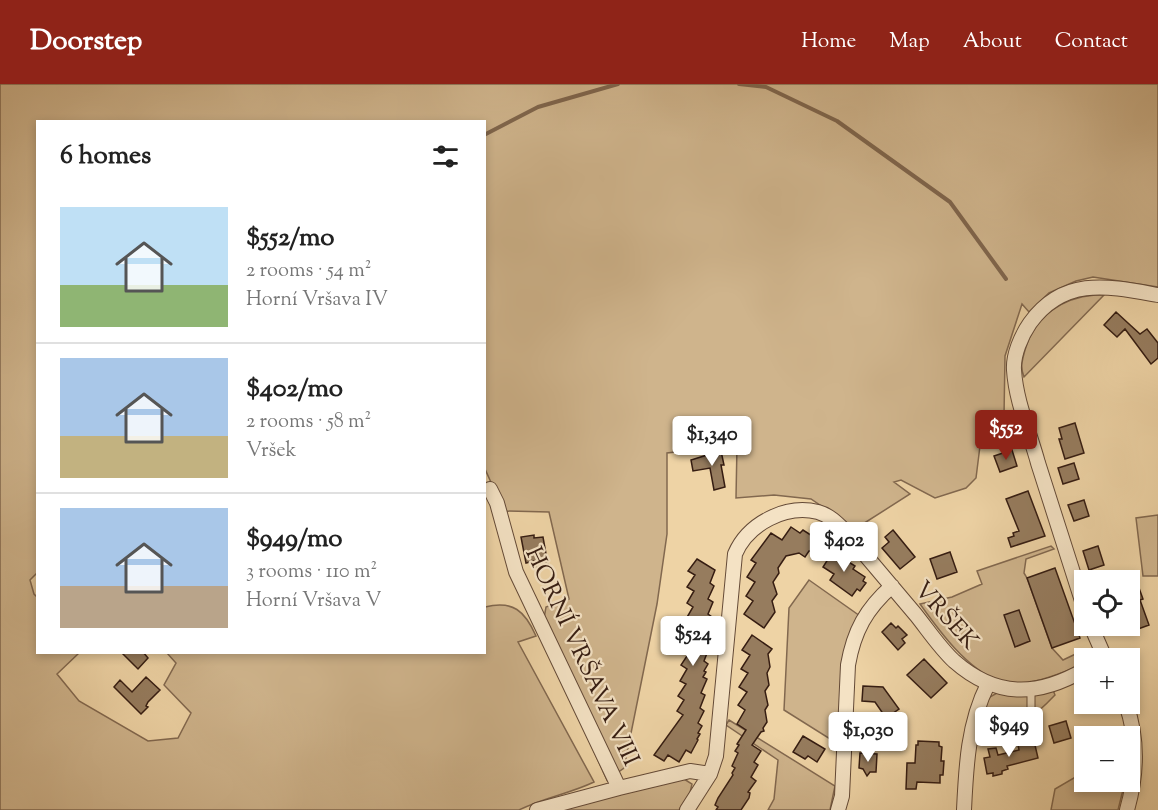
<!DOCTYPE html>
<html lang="en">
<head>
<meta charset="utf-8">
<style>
	body { margin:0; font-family:"Sorts Mill Goudy",serif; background:#f2f2f2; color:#222; height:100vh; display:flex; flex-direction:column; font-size:22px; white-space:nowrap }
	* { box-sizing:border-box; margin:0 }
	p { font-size:20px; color:#767676 }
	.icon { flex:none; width:33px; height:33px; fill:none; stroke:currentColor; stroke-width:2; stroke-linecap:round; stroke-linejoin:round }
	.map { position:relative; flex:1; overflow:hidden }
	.panel { position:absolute; left:36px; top:36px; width:450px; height:534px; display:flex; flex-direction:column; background:#fff; border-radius:0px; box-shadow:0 3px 9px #0003 }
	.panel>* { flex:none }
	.controls { position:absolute; left:1074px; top:486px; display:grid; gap:12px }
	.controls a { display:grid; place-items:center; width:66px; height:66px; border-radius:0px; background:#fff; box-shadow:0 3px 9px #0003; font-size:30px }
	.price { position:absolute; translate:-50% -51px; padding:0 14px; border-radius:6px; background:#fff; color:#222; font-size:20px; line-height:39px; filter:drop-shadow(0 2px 3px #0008) }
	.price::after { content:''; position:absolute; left:50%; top:36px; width:18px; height:14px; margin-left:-9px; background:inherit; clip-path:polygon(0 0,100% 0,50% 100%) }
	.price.selected { background:#8f2418; color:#fff }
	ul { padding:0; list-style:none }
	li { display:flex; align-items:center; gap:18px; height:150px; padding:0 24px }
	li+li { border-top:2px solid #e0e0e0 }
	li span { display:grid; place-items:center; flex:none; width:168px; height:120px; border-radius:0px; color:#555 }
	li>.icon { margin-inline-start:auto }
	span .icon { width:72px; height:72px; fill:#fffc; stroke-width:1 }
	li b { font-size:26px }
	h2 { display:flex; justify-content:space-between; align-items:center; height:72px; padding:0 24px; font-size:26px }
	header { display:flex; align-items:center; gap:36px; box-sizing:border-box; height:84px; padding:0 30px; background:#8f2418; color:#fff }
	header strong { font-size:28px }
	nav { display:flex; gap:33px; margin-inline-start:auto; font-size:21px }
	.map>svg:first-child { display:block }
</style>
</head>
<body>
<header>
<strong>Doorstep</strong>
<nav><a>Home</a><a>Map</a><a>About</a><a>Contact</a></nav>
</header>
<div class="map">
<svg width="1158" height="726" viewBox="0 0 1158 726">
	<rect width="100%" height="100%" fill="#eed3a5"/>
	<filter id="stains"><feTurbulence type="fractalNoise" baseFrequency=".00333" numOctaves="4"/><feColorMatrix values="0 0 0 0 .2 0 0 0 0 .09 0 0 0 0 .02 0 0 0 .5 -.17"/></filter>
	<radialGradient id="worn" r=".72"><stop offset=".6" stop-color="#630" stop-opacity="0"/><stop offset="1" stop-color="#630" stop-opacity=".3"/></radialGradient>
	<path fill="#cfb48c" stroke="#82684f" stroke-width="1.5" d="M0 0H1158V203L1093 193 1076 197 1049 209 1029 228 1022 220 1005 272 1004 332 981 354 976 394 966 404 935 414 901 396 894 398 910 410 855 445 811 415 774 411 736 414 737 361 667 369V450L657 520 624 684 607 696 541 551 546 523 569 515 549 428 504 427 485 385 484 38H38V488L30 496 34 510 37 513 38 568 79 569 57 590 79 617 148 657 178 654 191 629 164 601 176 579 167 569 484 568 485 523C513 516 525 527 536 552L518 558 594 698C569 710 545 713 519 726H0Z
		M1095 211H1104L1024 293C1020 283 1022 277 1025 266 1035 232 1061 214 1095 211Z
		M1158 431V492H1143L1136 434Z
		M1051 462 1054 465 1026 475 1024 489 1027 494 1052 564 1063 576 1084 566 1088 574H1084V580C1062 589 1024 606 999 597 967 585 940 548 920 520L952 513 982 500 977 487Z
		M809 496 860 532 843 577 838 660 784 626 789 524Z
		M1053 606 1055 611C1036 631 1013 652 983 651L979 646 981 632 988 614 997 609 1025 611Z
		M729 636 835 702 830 726H768L774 715 778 676 726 641Z
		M1084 688V698H1125L1118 726H1051L1055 705Z
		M684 695 692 700 690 709 679 726H556Z"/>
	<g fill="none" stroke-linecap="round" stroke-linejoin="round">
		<path stroke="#7f654c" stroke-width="4" d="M739 0 766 3 837 37 950 118 1006 195
			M484 51 538 23 618 0"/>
	</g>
	<path fill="#967c5e" stroke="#361d12" stroke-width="1.5" d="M1116 228 1140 250 1147 245 1158 259V274L1151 280 1125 245 1117 253 1104 241Z
		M1075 339 1084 369 1065 375 1059 355H1062L1059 344Z
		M710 366 721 367 724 381H721L725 403 714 406 710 384 693 387 691 376 707 371Z
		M1012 366 1017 382 1000 388 994 372Z
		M1074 379 1079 395 1063 400 1058 384Z
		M1028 407 1045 452 1011 463 1008 454 1014 452 1013 449 1019 447 1006 415Z
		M1084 416 1089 432 1074 437 1068 421Z
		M791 443 800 449 803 446 817 455 811 464 812 467H809L805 473 799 469 786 472 778 484 779 489 773 498 777 510 772 517 775 528 764 544 744 530 753 517 746 512 755 498 747 493 756 479 751 476 771 449 782 456Z
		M893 446 915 473 900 485 882 464 889 458 885 453Z
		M534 451V454L543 453 548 481 536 484 534 477 526 479 521 453Z
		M1098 462 1104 481 1089 486 1083 467Z
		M835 464 846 472 844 475 855 482 853 485 865 493 863 497 866 499 860 507 857 505 852 512 830 496 834 490 823 483Z
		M950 468 957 488 937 495 930 475Z
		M697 475 715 486 710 499 714 502 708 515 713 518 708 530 712 533 708 540 710 541 707 546 711 549 705 562 709 564 704 577 708 580 704 587 706 588 703 593 707 595 701 609 705 611 700 624 704 627 698 639 702 642 698 649 700 650 697 655 698 656 691 669 686 666 679 678 668 671 664 677 654 671 683 631 677 627 684 616 678 612 686 600 680 597 687 585 681 581 689 569 682 565 690 553 684 550 691 538 686 535 693 523 687 519 694 507 687 503 695 491 688 487Z
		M1055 484 1080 554 1052 564 1027 494Z
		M1139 504 1143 515 1140 516 1149 541 1130 548V508Z
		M1019 526 1030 557 1015 563 1004 531Z
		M891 539 896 544 898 542 907 551 902 555 905 559 898 566 882 548Z
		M752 551 772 565 768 570 770 583 767 589 769 601 765 607 768 621 765 626 767 638 763 644 764 647 761 648 752 661 761 667 754 678 758 681 751 693 756 697 748 708 750 709 749 714 741 726H716L718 723 715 721 718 714 733 691 732 689 735 684 732 682 738 669 735 667 739 661 737 660 746 646 737 640 745 626 738 621 747 608 739 603 748 589 741 585 750 571 742 566Z
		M121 568H143L148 574 138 585Z
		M924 575 947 599 931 614 907 591Z
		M146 593 160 606 148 618 146 622 148 623 141 630 114 603 120 596 132 608Z
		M863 602 883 603 899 625 886 634 875 618 862 617Z
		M1066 637 1071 654 1054 659 1049 642Z
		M803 652 825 665 817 678 808 672 805 675 793 668Z
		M918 657 939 658V662L942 663 941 677H944L943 691H940V699L917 698 916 705H906L907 679H915L916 661H918Z
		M1034 657 1038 674 1007 682 1008 685 1002 687V690L993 692V689L987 690 984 674 990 673 988 665 996 664 998 671 1019 666 1018 661Z
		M860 669 877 670 876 688H870L867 692 863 685 859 684Z"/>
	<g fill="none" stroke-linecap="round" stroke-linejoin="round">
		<g stroke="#644a37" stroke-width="9">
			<path id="service" d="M1031 606V637"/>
		</g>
		<g stroke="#644a37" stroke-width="16">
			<path id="minor" d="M490 405 497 419 516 488 619 704 690 687 710 690
				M1084 523C1069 475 1053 427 1038 379 1030 349 1016 318 1014 286 1013 271 1021 252 1030 239 1064 192 1108 202 1158 211
				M1091 542 1105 574
				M1126 620C1138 654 1137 691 1127 726
				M537 726 619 704
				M687 726 710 690 716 672 735 470C748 440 785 420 818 428 829 431 837 439 845 447 869 475 892 503 916 531 928 546 940 564 954 577 996 614 1037 613 1084 586
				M838 726 842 712 848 581C854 547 866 525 892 502
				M964 726C966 683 968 639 988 600"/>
		</g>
		<use href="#service" stroke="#f4e2c4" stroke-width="7"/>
		<use href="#minor" stroke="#f4e2c4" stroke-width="14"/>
	</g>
	<g text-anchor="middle" stroke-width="4.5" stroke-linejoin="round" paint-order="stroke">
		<g font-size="24" fill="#361d12" stroke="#f4e2c4">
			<text transform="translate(947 531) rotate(48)" y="8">VRŠEK</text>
			<text transform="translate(583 572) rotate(65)" y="8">HORNÍ VRŠAVA VIII</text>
		</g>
	</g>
	<rect width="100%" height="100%" filter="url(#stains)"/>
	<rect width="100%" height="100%" fill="url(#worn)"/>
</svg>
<div class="controls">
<a><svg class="icon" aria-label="locate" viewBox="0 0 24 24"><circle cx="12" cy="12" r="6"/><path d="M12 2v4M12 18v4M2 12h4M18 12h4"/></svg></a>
<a>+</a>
<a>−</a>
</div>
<b class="price selected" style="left:1006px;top:377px">$552</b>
<b class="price" style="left:712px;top:383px">$1,340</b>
<b class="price" style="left:844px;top:489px">$402</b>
<b class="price" style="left:693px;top:583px">$524</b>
<b class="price" style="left:1009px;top:674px">$949</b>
<b class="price" style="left:868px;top:679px">$1,030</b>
<section class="panel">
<h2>6 homes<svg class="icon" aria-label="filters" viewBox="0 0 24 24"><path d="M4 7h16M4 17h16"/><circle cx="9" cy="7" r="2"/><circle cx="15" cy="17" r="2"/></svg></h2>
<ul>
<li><span style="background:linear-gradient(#bfe0f5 65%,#8fb573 0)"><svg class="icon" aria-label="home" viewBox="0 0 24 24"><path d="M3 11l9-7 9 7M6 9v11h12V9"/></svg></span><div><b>$552/mo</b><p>2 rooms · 54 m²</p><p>Horní Vršava IV</p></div></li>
<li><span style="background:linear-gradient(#a9c7e8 65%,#c2b280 0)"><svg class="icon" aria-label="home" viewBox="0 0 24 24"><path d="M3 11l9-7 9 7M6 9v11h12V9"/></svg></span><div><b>$402/mo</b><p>2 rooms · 58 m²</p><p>Vršek</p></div></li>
<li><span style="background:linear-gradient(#a9c7e8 65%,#b9a48a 0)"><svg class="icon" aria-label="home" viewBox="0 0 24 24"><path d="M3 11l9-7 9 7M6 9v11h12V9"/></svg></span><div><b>$949/mo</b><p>3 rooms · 110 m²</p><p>Horní Vršava V</p></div></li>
</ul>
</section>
</div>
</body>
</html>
